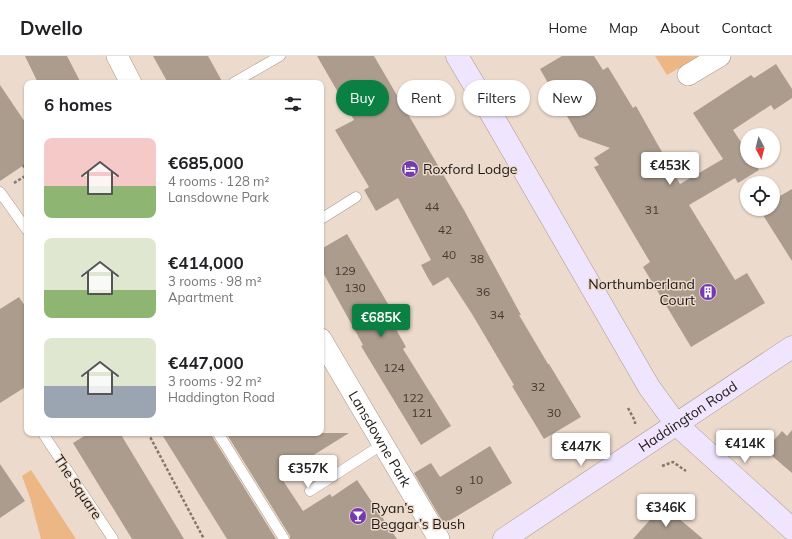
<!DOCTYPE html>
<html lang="en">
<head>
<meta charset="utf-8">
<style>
	body { margin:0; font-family:Mulish,sans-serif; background:#f6f6f6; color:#202124; height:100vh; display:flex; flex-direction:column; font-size:15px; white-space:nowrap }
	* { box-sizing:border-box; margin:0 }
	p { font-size:13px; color:#757577 }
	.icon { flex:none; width:22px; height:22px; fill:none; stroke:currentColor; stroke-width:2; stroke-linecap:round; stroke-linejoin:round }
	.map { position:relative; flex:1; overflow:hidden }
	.sheet { position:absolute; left:24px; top:24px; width:300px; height:356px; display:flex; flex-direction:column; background:#fff; border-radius:8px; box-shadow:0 1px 3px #0004 }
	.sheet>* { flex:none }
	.hud { position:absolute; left:336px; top:24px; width:380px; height:36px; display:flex; gap:8px }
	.needle { width:26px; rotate:173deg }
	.fabs { position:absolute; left:740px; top:72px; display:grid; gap:8px }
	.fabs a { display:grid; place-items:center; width:40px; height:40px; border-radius:50%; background:#fff; box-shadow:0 1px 3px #0004; font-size:20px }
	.price { position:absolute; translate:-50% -34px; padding:0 9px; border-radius:4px; background:#fff; color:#222; font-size:13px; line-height:26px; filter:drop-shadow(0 1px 2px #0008) }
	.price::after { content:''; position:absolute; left:50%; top:24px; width:12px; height:9px; margin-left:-6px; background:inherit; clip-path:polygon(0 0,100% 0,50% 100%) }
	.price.on { background:#0b8043; color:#fff }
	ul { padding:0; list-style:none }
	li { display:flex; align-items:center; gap:12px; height:100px; padding:0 20px }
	li span { display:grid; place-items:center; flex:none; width:112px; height:80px; border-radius:8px; color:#555 }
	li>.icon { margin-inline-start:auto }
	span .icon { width:48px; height:48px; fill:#fffc; stroke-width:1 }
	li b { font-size:17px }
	h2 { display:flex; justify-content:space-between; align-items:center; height:48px; padding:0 20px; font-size:17px }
	.chip { padding:0 14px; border-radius:18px; background:#fff; box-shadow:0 1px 3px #0004; font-size:14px; line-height:36px }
	.chip.on { background:#0b8043; color:#fff }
	header { display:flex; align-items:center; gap:24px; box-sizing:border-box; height:56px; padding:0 20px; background:#fff; border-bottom:1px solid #e0e0e0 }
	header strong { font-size:19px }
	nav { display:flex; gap:22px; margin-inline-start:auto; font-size:14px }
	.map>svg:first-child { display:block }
</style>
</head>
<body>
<header>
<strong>Dwello</strong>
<nav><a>Home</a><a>Map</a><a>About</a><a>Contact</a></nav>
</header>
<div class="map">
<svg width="792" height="483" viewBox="0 0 792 483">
	<rect width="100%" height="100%" fill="#ecdbcd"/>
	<path fill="#edb785" d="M655 0H700L667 19Z
		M31 414 76 483H41L30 442 22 420Z"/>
	<path fill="#ac9c8e" d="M25 0H67L81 27H38Z
		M153 0H208L223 27H168Z
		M317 0H374L464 154 521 259H519L548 308H549L581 361 544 383 512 330 514 329 472 258 448 221 433 230 428 222 421 209 431 204 398 142 376 155 364 134 369 131 335 74 354 64Z
		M562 0H594L603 14 608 11 633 52 636 50 680 128 723 103 693 57 751 19 754 22 776 8 792 33V42L774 54 771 49 733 74 747 95V105H753L759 114 738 127 735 122 689 149 735 224 747 217 765 247 691 291 643 211 650 206 594 111 599 109 594 102 610 92 579 81 540 13Z
		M0 29 27 69V107L0 125Z
		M792 133V205L761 156 765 153H773V144Z
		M347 178 398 265 393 268 406 291 403 293 451 370 421 389 361 290 363 289 321 213V193Z
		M19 241 27 253V330L0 347V253Z
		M792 374V417L771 399 774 395 769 390 782 375 787 380Z
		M89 377H120L184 483H132L73 387Z
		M161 377H212V380L276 483H227Z
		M226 377H349L280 420 303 455 330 438 332 441 357 424 397 483H290V480Z
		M490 390 512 427 444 468 414 417 431 407 440 421Z
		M0 408 25 445 0 462Z
		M663 449 703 483H633Z"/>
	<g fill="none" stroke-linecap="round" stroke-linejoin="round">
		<g stroke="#a8998b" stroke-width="11">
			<path id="lane" d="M233 27 280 0
				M0 136 27 174
				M321 163 356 141
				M47 377 44 379 113 483
				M218 377 284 483
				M310 435 383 388"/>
		</g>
		<g stroke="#a8998b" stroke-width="22">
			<g id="street">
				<path d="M117 0 131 27"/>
				<path d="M688 19 720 0"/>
				<path id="s1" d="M321 283 439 483"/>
			</g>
		</g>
		<g stroke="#a8998b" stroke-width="23">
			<g id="secondary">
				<path d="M457 0 485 47 649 331 676 368 792 473"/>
				<path id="s2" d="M504 483 792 291"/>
			</g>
		</g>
		<path stroke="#83786f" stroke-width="2.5" stroke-dasharray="3 2" stroke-linecap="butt" d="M23 109 27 115
			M14 127 27 119
			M628 352 635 365V368
			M728 376V383
			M148 377 204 483
			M662 410 673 406 686 415"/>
		<use href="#lane" stroke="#fff" stroke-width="10"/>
		<use href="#street" stroke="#fff" stroke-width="21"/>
		<use href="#secondary" stroke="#efe5fe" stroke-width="22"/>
	</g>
	<defs>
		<g id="hotel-disc" transform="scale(0.9)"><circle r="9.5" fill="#743bb1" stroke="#ecdbcd"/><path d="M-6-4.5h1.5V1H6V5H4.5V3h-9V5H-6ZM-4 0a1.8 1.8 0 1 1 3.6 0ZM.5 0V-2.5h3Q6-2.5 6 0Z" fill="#fff"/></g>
		<g id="building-disc" transform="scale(0.9)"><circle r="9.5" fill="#743bb1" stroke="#ecdbcd"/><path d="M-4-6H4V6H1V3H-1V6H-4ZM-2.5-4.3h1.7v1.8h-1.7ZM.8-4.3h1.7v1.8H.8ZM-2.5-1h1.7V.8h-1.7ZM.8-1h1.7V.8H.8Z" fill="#fff"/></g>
		<g id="bar-disc" transform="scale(0.9)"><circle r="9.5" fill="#743bb1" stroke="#ecdbcd"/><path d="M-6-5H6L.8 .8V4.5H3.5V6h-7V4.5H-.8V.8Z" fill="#fff"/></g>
	</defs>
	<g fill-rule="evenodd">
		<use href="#hotel-disc" x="410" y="113"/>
		<use href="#building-disc" x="708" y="236"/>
		<use href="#bar-disc" x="358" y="460"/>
	</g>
	<g text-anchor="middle" stroke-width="3" stroke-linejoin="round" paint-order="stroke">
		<g font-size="12" fill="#423932">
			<text x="432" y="155">44</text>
			<text x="652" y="158">31</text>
			<text x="445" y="178">42</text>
			<text x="449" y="203">40</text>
			<text x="477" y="207">38</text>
			<text x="345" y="219">129</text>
			<text x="355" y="236">130</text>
			<text x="483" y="240">36</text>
			<text x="497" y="263">34</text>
			<text x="394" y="316">124</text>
			<text x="538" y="335">32</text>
			<text x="413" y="346">122</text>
			<text x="422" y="361">121</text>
			<text x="554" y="361">30</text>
			<text x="476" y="428">10</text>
			<text x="459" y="438">9</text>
		</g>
		<g font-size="14" fill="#1e1813" stroke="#ecdbcd" text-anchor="start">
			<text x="423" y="118">Roxford Lodge</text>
			<text x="695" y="233" text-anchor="end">Northumberland<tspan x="695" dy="16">Court</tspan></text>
			<text x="371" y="457">Ryan’s<tspan x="371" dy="16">Beggar’s Bush</tspan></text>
		</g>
		<g font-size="14" fill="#1e1813" stroke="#ecdbcd">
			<text dy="5" stroke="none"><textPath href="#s2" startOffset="221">Haddington Road</textPath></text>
			<text dy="5" stroke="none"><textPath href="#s1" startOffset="116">Lansdowne Park</textPath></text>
			<text transform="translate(78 431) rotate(56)" y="5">The Square</text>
		</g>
	</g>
</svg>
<div class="fabs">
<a><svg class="needle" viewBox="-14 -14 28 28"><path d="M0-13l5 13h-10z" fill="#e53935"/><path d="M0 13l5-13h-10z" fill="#757577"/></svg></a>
<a><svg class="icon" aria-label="locate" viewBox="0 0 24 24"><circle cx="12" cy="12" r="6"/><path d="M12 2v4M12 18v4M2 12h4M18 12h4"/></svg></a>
</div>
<b class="price" style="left:670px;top:130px">€453K</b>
<b class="price on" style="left:381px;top:282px">€685K</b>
<b class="price" style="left:745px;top:408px">€414K</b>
<b class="price" style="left:581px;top:411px">€447K</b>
<b class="price" style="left:308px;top:433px">€357K</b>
<b class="price" style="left:666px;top:472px">€346K</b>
<div class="hud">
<a class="chip on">Buy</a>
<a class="chip">Rent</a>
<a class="chip">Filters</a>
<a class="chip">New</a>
</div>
<section class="sheet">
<h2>6 homes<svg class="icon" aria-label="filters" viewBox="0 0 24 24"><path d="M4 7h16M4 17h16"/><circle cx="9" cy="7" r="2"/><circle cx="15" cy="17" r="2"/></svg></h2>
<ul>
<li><span style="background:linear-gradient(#f6c9c9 60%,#8fb573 0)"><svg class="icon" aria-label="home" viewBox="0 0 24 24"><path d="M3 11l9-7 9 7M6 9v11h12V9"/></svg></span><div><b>€685,000</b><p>4 rooms · 128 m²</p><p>Lansdowne Park</p></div></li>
<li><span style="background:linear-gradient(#dfe7d0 65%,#8fb573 0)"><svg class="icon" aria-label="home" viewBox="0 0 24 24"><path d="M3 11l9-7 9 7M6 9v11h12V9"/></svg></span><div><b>€414,000</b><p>3 rooms · 98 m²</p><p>Apartment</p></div></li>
<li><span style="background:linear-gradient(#dfe7d0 60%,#9aa5b1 0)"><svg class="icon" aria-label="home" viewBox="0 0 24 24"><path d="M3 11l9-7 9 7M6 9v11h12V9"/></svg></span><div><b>€447,000</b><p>3 rooms · 92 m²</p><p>Haddington Road</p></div></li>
</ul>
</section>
</div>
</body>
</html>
